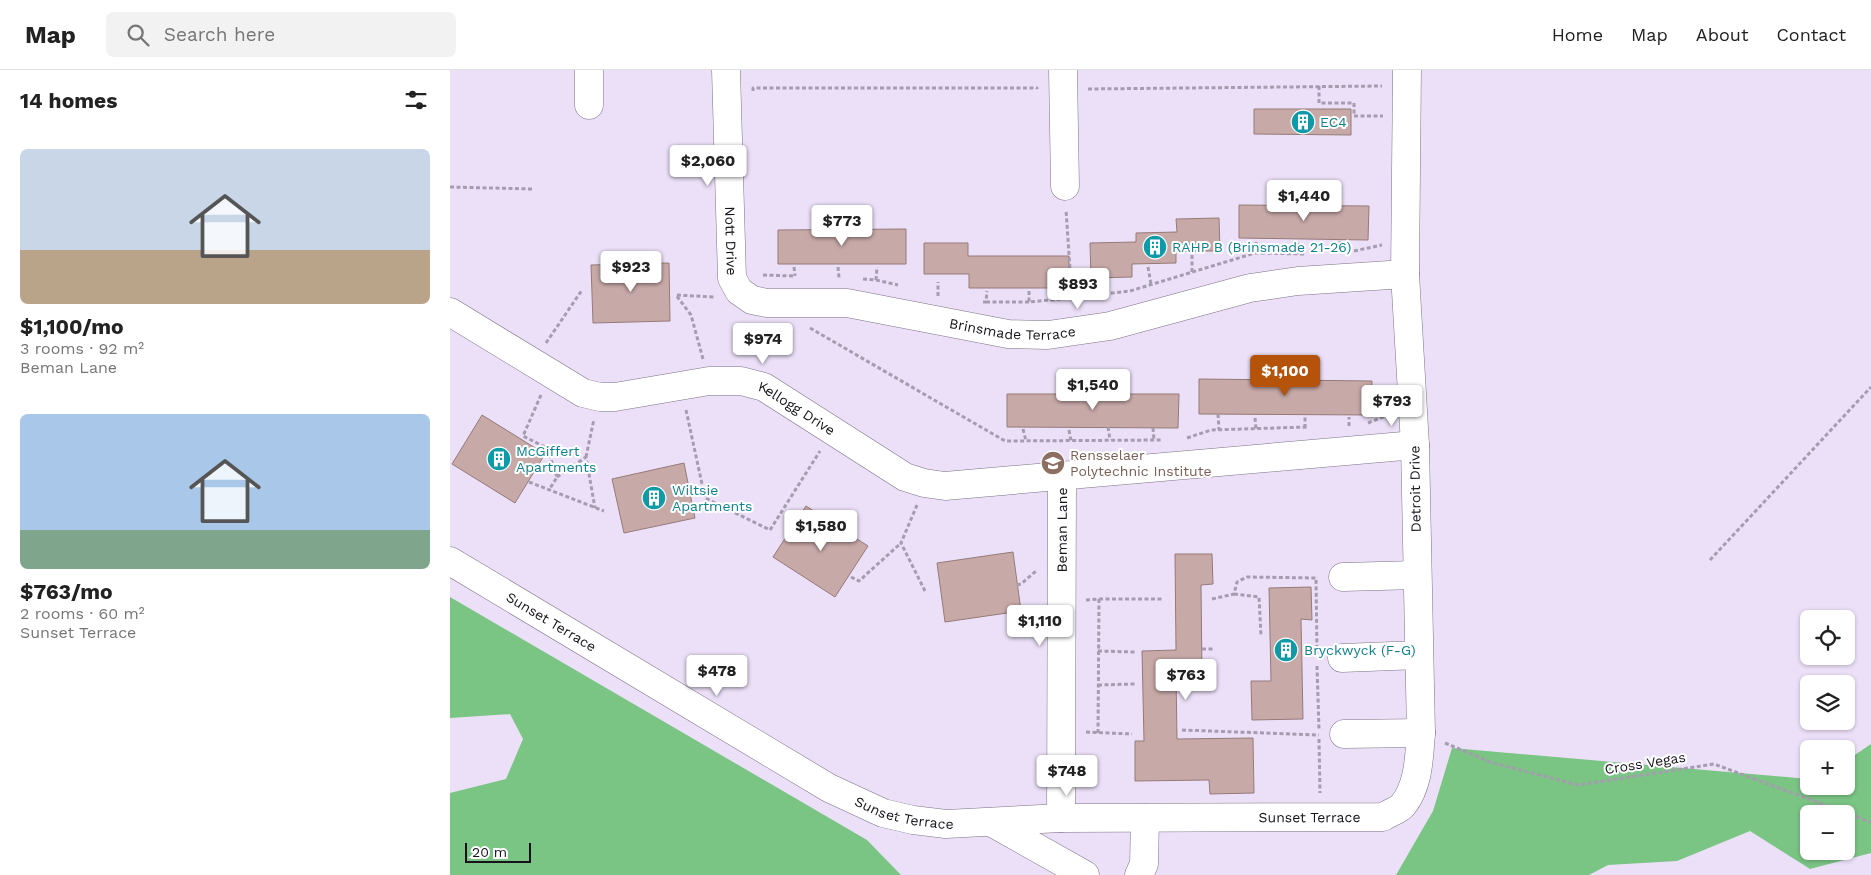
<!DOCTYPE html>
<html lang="en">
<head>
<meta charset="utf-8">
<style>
	body { margin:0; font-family:"Work Sans",sans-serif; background:#f2f2f2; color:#222; height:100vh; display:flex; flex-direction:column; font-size:19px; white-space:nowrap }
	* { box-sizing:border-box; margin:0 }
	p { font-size:16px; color:#767676 }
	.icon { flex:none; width:28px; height:28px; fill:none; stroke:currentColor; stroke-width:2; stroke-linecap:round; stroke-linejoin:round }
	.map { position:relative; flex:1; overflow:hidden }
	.details { display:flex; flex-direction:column; background:#fff; width:450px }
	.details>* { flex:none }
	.controls { position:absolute; left:1350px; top:540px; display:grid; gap:10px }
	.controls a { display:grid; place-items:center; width:55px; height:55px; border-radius:8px; background:#fff; box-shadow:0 1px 4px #0004; font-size:25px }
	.scale { position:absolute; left:15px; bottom:12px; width:66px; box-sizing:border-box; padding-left:5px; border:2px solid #16111a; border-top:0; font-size:14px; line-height:18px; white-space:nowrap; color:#16111a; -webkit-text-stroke:4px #fff; paint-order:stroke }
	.price { position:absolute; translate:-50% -42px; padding:0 11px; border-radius:5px; background:#fff; color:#222; font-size:16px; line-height:32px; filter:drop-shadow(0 1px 2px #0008) }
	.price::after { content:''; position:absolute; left:50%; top:30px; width:15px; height:11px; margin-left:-8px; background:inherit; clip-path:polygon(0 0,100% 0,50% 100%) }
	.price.selected { background:#b45309; color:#fff }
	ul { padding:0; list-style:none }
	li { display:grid; align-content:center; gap:10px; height:265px; padding:0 20px }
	li span { display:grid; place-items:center; height:155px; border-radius:8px; color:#555 }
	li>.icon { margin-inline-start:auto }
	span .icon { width:90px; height:90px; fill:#fffc; stroke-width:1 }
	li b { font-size:21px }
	h2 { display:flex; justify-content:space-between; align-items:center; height:60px; padding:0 20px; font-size:21px }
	header { display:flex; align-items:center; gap:30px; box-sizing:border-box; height:70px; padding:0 25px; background:#fff; border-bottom:1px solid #e0e0e0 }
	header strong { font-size:24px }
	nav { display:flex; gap:28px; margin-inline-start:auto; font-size:18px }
	.search { width:350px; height:45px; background:#f2f2f2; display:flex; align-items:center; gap:12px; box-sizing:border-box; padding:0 18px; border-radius:8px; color:#767676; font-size:19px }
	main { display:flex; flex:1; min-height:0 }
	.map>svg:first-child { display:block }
</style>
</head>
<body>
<header>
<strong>Map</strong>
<div class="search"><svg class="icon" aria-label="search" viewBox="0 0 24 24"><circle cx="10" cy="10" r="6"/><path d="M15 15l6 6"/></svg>Search here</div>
<nav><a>Home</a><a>Map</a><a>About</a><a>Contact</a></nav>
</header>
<main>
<section class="details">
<h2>14 homes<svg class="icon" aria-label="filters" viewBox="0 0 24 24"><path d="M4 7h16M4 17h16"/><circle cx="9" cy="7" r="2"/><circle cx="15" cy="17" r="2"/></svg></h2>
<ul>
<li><span style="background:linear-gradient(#c9d6e8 65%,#b9a48a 0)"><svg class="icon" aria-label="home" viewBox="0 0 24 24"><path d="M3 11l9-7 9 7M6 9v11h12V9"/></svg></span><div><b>$1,100/mo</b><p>3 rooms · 92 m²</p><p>Beman Lane</p></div></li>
<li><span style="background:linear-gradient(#a9c7e8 75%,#7fa58c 0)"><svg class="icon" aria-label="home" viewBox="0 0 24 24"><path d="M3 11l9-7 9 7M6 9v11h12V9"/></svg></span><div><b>$763/mo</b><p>2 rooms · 60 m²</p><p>Sunset Terrace</p></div></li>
</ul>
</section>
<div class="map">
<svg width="1421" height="805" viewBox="0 0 1421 805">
	<rect width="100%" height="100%" fill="#ece0f8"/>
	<path fill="#7ac484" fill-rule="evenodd" d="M0 527 417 770 451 805H0V723L56 709 73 669 60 644 0 648Z
		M1421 674V783L1360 799 1300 761 1227 791 1158 795 1139 805H946L983 741 1002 678 1359 709V716H1396V691ZM1359 744H1396V781H1359Z"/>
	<path fill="#c7a9a8" stroke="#957a79" d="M804 39H901V65L804 64Z
		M789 135 919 136 918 170 789 168Z
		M769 148 770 181H726V193L682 194V207L641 208 640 173 686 172V163L727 162 726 149Z
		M456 159V194H328V160Z
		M474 173H518V186H619V218H519V204H474Z
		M219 193 220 251 143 253 141 195Z
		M749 309 922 311 921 345 749 344Z
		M557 324H729L728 358 557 357Z
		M32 345 95 384 65 433 2 394Z
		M234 393 245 448 174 463 162 409Z
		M356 436 418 476 385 527 323 487Z
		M563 482 571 541 495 552 487 493Z
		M725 484H762L763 514 751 515 752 604H726L727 669 803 668 804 723 760 724 759 710 685 711V671H694L692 581 726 580Z
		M861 517 862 550 851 549 853 649 802 650 801 611H821L819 518Z"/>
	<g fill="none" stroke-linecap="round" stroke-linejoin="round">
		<g stroke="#7c7186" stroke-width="29">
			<g id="minor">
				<path d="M139 0V35"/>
				<path id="s1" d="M276 0 282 208 289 221 302 230 317 233H397L558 264 598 265 660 256 800 218 848 211 955 204"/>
				<path d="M613 0 615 116"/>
				<path id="s2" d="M0 242 133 323 150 327H165L259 311H291L314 317 455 407 474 413 495 416 965 375"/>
				<path id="s3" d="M0 491 379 718 433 743 463 750 496 754 611 748 933 747C939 743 949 740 953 735 969 715 969 687 971 663L965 375 955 204 957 0"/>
				<path d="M893 507 967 505"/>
				<path d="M892 588 969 585"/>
				<path d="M894 664 971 663"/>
				<path id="s4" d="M611 748 612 406"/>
				<path d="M541 752 635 805"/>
				<path d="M689 805 694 794 695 748"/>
			</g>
		</g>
		<path stroke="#a59caf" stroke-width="3" stroke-dasharray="4 2.5" stroke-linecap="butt" d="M869 16V33H904V46H933
			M638 19 932 16
			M303 21V18H587V19
			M0 117 83 119
			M890 171 891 182
			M806 172V183
			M848 173 849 184
			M904 181 932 175
			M344 197 345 206
			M388 197 389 208
			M698 197 701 214
			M742 202V184
			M313 205 344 206
			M413 209 426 210 448 215
			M426 210 427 197
			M654 210 656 224
			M579 221V232L622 228 616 140
			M488 226V212
			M622 228 680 221 805 183 856 184
			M533 232H536L537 221
			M536 232H579
			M360 258 555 371 711 370
			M96 273 132 220
			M253 289 241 245 226 225 264 227
			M91 325 73 366 97 378 107 407 99 420
			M236 340 255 428 320 460 370 381
			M768 344 769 360
			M805 348 806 359
			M918 353 940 344
			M899 356V347
			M658 357 660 370
			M703 358 704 370
			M855 358V347
			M573 359 576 371
			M619 360 621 371
			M737 368 761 360 857 357
			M136 387 144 349
			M107 407 136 387 145 438
			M79 412 154 441
			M467 435 451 473 475 521
			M1260 490 1421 317
			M401 507 409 511 451 473
			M567 515 571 514 586 501
			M784 524 809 527 811 566
			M649 529H713
			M762 529 784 524 787 512 797 507 866 508 867 583
			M636 530 649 529 648 663
			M752 579H764
			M648 581 685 582
			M867 596 869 660
			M648 615 685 614
			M732 660 869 665
			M636 662 682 664
			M869 669 870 723
			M995 673 1043 693 1128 715 1264 694 1421 752"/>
		<use href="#minor" stroke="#fff" stroke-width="28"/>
	</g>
	<defs>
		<g id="building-disc" transform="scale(1.25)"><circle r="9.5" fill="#0f9aa8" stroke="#fff"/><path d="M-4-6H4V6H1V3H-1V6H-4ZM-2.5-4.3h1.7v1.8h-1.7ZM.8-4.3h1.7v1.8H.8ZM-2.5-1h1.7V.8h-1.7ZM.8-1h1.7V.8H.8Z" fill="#fff"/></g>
		<g id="university-disc" transform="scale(1.25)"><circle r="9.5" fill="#8d6e63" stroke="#fff"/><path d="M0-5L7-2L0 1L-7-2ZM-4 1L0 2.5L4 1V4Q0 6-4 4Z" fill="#fff"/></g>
	</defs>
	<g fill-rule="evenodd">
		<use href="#building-disc" x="853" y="52"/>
		<use href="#building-disc" x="705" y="177"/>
		<use href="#building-disc" x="49" y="389"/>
		<use href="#university-disc" x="603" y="393"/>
		<use href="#building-disc" x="204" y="428"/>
		<use href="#building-disc" x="836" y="580"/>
	</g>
	<g text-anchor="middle" stroke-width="4" stroke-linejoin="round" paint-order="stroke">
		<g font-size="14" fill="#0d838f" stroke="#fff" text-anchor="start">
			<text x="870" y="57">EC4</text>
			<text x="722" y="182">RAHP B (Brinsmade 21-26)</text>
			<text x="66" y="386">McGiffert<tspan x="66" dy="16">Apartments</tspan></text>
			<text x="222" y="425">Wiltsie<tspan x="222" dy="16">Apartments</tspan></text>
			<text x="854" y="585">Bryckwyck (F-G)</text>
		</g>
		<g font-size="14" fill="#16111a" stroke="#fff">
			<text dy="5" stroke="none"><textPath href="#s1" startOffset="171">Nott Drive</textPath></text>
			<text dy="5" stroke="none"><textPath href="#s1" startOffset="502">Brinsmade Terrace</textPath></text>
			<text dy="5" stroke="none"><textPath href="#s2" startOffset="378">Kellogg Drive</textPath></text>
			<text transform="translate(965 419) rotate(-91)" y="5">Detroit Drive</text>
			<text dy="5" stroke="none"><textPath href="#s4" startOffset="288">Beman Lane</textPath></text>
			<text dy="5" stroke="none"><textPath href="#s3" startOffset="118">Sunset Terrace</textPath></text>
			<text transform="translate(1195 693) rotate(-9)" y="5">Cross Vegas</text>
			<text dy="5" stroke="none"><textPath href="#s3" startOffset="522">Sunset Terrace</textPath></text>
			<text dy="5" stroke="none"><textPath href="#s3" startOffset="929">Sunset Terrace</textPath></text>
		</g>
		<g font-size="14" fill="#785e54" stroke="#fff" text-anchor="start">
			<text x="620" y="390">Rensselaer<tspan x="620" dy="16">Polytechnic Institute</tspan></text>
		</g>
	</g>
</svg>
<div class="controls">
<a><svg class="icon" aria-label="locate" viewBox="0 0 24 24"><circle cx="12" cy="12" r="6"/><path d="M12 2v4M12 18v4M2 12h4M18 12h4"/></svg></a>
<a><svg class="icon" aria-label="layers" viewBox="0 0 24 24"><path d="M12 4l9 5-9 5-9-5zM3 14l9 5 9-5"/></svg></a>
<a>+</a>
<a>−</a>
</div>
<div class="scale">20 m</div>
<b class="price" style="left:258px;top:117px">$2,060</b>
<b class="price" style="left:854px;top:152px">$1,440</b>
<b class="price" style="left:392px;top:177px">$773</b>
<b class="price" style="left:181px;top:223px">$923</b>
<b class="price" style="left:628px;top:240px">$893</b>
<b class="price" style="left:313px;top:295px">$974</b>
<b class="price selected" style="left:835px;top:327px">$1,100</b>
<b class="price" style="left:643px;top:341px">$1,540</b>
<b class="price" style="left:942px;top:357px">$793</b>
<b class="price" style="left:371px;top:482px">$1,580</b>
<b class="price" style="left:590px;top:577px">$1,110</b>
<b class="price" style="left:267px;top:627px">$478</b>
<b class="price" style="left:736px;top:631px">$763</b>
<b class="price" style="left:617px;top:727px">$748</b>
</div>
</main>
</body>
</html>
